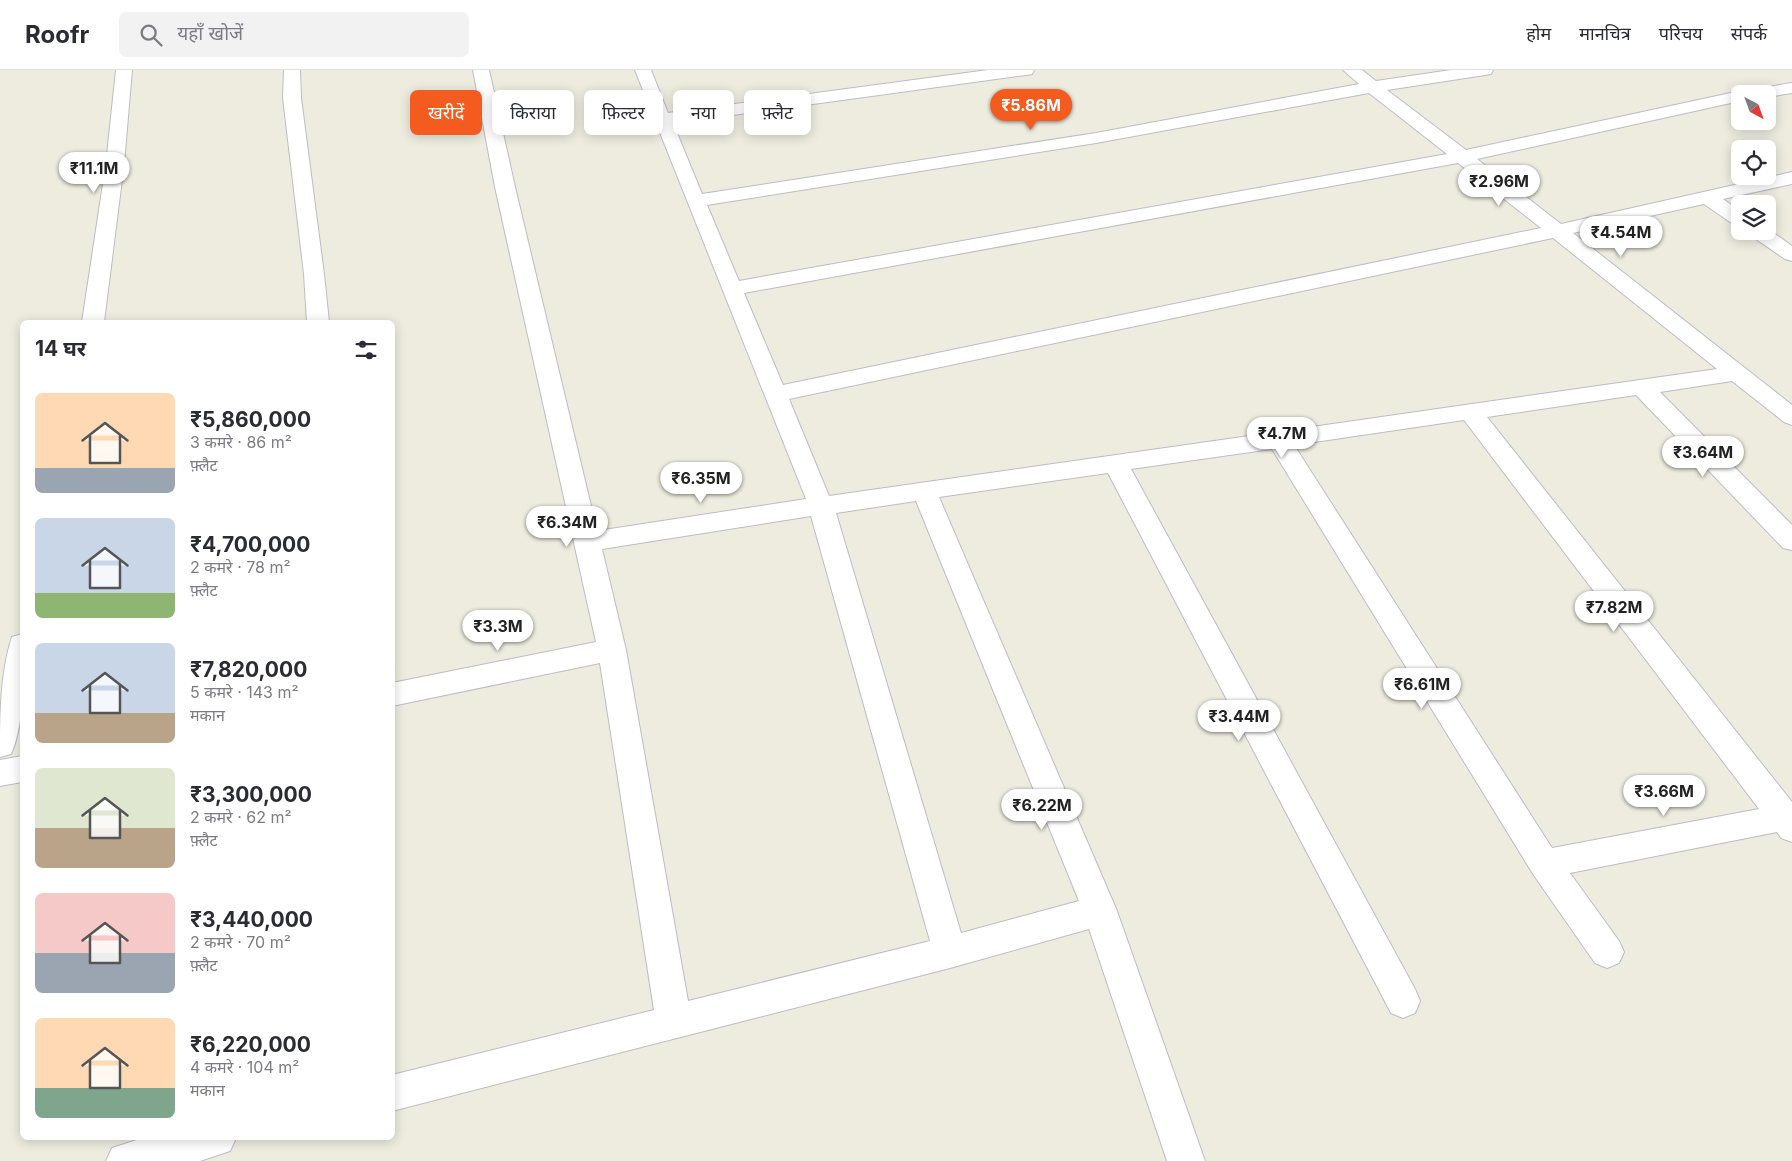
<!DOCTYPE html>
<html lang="hi">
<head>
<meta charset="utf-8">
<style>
	body { margin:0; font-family:Inter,"Noto Sans Devanagari",sans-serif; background:#f2f2f3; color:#2b2b33; height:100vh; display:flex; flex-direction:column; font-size:19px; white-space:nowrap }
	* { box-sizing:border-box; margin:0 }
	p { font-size:16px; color:#7c7c81 }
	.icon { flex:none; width:28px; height:28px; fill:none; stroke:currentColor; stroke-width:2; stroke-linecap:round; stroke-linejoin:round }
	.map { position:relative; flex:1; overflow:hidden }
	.drawer { position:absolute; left:20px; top:250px; width:375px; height:820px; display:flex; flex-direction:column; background:#fff; border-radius:8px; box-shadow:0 2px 12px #0003 }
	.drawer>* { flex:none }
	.hud { position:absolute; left:410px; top:20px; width:475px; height:45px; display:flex; gap:10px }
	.needle { width:32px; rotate:139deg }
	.tools { position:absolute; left:1731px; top:15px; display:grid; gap:10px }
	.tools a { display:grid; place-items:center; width:45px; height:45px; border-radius:8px; background:#fff; box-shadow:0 2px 12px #0003; font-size:25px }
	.price { position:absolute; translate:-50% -42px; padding:0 11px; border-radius:18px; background:#fff; color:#222; font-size:16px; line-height:32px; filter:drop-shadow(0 1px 2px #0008) }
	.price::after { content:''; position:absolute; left:50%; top:30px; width:15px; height:11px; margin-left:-8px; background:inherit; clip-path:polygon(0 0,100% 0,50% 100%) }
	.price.current { background:#f45b1e; color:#fff }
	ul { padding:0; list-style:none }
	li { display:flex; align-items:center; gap:15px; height:125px; padding:0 15px }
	li span { display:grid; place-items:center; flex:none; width:140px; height:100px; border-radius:8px; color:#555 }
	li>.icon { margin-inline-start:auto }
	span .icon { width:60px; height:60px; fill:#fffc; stroke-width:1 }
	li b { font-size:21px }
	h2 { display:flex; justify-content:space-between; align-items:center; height:60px; padding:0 15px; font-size:21px }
	.chip { padding:0 18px; border-radius:8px; background:#fff; box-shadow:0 2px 12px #0003; font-size:18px; line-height:45px }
	.chip.current { background:#f45b1e; color:#fff }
	header { display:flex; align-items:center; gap:30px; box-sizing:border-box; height:70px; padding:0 25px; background:#fff; border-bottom:1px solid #e1e1e2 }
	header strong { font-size:24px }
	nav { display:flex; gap:28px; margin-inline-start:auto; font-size:18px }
	.search { width:350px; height:45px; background:#f2f2f3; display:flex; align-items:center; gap:12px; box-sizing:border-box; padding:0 18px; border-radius:8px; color:#7c7c81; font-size:19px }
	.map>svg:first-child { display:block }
</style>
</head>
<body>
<header>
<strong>Roofr</strong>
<div class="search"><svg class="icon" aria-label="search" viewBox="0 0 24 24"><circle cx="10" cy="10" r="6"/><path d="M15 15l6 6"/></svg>यहाँ खोजें</div>
<nav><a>होम</a><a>मानचित्र</a><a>परिचय</a><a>संपर्क</a></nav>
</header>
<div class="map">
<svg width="1792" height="1091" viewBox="0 0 1792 1091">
	<rect width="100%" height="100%" fill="#edecdf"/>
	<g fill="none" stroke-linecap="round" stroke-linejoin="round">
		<g stroke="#bcbdc4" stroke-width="2">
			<path id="minor" d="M116 0H132L124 94 104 252H82L106 94Z
				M284 0H300L301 28 324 204 329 252H307L304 204 283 28Z
				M473 0H489L515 117 597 461 806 429 635 0H651L668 43 988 0H1034L1032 4 1026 5 673 53 702 124 1096 63 1359 14 1343 0H1362L1376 11 1451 0H1493L1491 4 1485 5 1387 20 1466 80 1740 21C1746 22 1782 14 1792 13V23L1768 27V24H1740V31L1477 89 1561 154 1792 102V114L1723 129 1740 141V156L1733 154 1704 134 1573 163 1792 335V355L1784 352 1732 311 1660 322 1792 455V480L1783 478 1636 325 1487 347 1792 732V772L1781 768 1777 762 1570 803 1619 871 1624 882 1619 893 1607 898 1595 893 1533 804 1272 379 1131 399 1415 919 1420 931 1415 943 1403 948 1391 943 1108 403 939 427 1117 841 1205 1091H1167L1089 859 950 898 392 1041V1005L654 940 600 593 392 636V613L596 572 495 117ZM1369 23 1447 84 739 211 707 135 1096 73ZM1458 93 1541 158 783 315 744 223ZM1553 168 1717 299 829 426 789 329ZM1464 350 1759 739 1552 778 1294 375ZM916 431 1079 831 961 863 836 443ZM811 446 930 871 688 931 626 580 602 479Z
				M1768 159 1792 176V191L1785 189 1750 165 1747 161H1768Z
				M22 564C26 594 24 657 11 684L0 687C0 649 0 602 12 567Z
				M22 686V712L0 716V690Z
				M143 1068H236L230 1081 200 1091H106L112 1078Z"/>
		</g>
		<use href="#minor" fill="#fff" fill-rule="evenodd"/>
	</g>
</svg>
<div class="tools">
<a><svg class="needle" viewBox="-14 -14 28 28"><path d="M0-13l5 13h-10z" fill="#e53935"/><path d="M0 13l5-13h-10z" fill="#7c7c81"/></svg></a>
<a><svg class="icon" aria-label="locate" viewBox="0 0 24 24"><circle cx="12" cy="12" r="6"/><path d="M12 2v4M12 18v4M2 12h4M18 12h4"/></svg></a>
<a><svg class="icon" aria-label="layers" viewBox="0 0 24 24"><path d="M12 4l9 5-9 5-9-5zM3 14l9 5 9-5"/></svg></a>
</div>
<b class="price current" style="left:1031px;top:61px">₹5.86M</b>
<b class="price" style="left:94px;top:124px">₹11.1M</b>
<b class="price" style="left:1499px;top:137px">₹2.96M</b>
<b class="price" style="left:1621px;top:188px">₹4.54M</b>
<b class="price" style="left:1282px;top:389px">₹4.7M</b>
<b class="price" style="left:1703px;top:408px">₹3.64M</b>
<b class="price" style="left:701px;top:434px">₹6.35M</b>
<b class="price" style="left:567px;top:478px">₹6.34M</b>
<b class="price" style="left:1614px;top:563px">₹7.82M</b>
<b class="price" style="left:498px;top:582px">₹3.3M</b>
<b class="price" style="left:1422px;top:640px">₹6.61M</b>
<b class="price" style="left:1239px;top:672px">₹3.44M</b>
<b class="price" style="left:1664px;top:747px">₹3.66M</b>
<b class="price" style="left:1042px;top:761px">₹6.22M</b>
<div class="hud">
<a class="chip current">खरीदें</a>
<a class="chip">किराया</a>
<a class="chip">फ़िल्टर</a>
<a class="chip">नया</a>
<a class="chip">फ़्लैट</a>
</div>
<section class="drawer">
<h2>14 घर<svg class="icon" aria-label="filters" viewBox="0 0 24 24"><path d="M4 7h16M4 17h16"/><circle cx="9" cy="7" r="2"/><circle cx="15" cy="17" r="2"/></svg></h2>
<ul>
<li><span style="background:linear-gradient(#ffd9b3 75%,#9aa5b1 0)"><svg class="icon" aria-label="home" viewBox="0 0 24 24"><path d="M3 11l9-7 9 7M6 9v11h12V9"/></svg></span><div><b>₹5,860,000</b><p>3 कमरे · 86 m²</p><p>फ़्लैट</p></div></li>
<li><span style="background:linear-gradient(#c9d6e8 75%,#8fb573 0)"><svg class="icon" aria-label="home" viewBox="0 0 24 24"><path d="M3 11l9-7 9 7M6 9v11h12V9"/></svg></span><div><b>₹4,700,000</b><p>2 कमरे · 78 m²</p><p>फ़्लैट</p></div></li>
<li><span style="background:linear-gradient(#c9d6e8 70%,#b9a48a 0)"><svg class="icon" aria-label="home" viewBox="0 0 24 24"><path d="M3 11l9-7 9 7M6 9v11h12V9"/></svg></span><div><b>₹7,820,000</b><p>5 कमरे · 143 m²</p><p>मकान</p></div></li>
<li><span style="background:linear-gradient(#dfe7d0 60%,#b9a48a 0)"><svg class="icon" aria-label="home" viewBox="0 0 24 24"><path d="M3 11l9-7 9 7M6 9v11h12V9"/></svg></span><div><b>₹3,300,000</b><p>2 कमरे · 62 m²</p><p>फ़्लैट</p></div></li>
<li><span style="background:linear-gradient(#f6c9c9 60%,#9aa5b1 0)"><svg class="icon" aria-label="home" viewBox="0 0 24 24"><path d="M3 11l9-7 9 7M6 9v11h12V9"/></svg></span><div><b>₹3,440,000</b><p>2 कमरे · 70 m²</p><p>फ़्लैट</p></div></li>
<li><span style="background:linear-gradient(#ffd9b3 70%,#7fa58c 0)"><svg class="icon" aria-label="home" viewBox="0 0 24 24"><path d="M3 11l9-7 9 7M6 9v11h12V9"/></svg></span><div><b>₹6,220,000</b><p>4 कमरे · 104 m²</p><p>मकान</p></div></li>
</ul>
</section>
</div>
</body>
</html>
